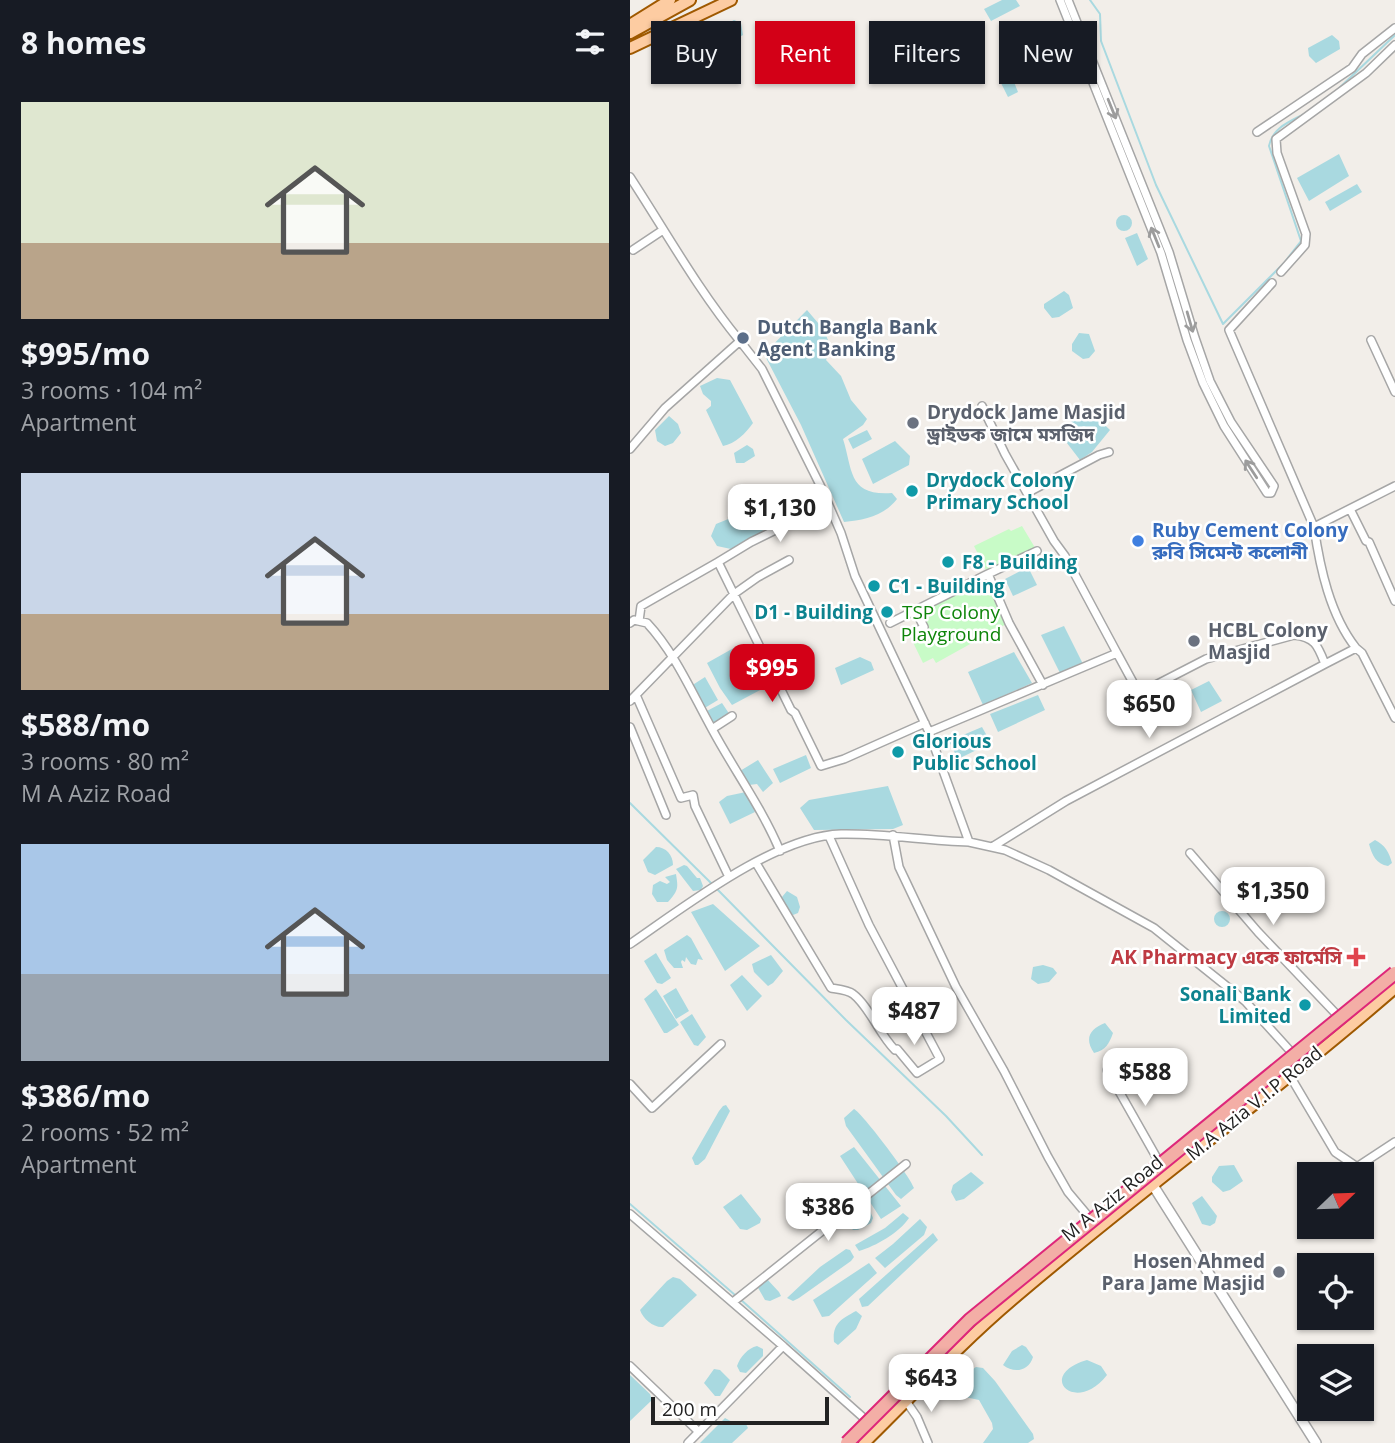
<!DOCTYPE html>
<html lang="en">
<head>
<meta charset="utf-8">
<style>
	body { margin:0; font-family:"Open Sans","Noto Sans Bengali",sans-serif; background:#242831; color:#f1f3f6; height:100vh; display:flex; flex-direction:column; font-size:26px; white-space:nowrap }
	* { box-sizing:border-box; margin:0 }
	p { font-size:23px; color:#9ea1a6 }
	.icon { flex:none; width:38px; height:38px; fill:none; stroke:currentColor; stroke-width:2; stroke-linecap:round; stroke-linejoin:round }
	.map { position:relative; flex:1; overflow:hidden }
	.drawer { display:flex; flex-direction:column; background:#171b24; width:630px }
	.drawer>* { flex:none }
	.top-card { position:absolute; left:21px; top:21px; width:639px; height:63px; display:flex; gap:14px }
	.needle { width:46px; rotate:67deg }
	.tools { position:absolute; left:667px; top:1162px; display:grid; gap:14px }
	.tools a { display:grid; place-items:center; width:77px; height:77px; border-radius:0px; background:#171b24; box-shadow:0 2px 5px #0004; font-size:35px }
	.scale { position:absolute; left:21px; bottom:18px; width:178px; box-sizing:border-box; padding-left:7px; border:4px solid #222; border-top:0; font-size:19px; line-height:24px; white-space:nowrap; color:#222; -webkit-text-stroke:5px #fff; paint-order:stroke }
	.price { position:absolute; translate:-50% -60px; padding:0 16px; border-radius:14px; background:#fff; color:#222; font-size:23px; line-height:46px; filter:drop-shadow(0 2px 4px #0008) }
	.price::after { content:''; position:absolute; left:50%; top:42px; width:21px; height:16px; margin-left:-10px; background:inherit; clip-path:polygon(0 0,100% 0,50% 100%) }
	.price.active { background:#d30017; color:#fff }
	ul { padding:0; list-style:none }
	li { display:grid; align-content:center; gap:14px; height:371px; padding:0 21px }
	li span { display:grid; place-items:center; height:217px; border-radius:0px; color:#555 }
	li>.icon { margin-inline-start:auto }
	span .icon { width:126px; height:126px; fill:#fffc; stroke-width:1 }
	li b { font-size:30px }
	h2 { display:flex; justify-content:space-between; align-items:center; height:84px; padding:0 21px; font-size:30px }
	.tag { padding:0 24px; border-radius:0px; background:#171b24; box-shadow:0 2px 5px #0004; font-size:24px; line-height:63px }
	.tag.active { background:#d30017; color:#fff }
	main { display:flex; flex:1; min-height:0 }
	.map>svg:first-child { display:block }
</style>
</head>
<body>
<main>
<section class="drawer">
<h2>8 homes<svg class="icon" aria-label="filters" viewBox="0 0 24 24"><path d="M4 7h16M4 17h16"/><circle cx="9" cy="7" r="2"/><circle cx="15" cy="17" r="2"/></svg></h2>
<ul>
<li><span style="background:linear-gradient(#dfe7d0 65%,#b9a48a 0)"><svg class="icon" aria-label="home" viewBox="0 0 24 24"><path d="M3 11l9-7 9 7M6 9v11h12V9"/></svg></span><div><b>$995/mo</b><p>3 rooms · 104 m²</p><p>Apartment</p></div></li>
<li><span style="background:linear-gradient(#c9d6e8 65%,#b9a48a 0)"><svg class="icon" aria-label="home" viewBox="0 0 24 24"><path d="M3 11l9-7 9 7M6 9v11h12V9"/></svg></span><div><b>$588/mo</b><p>3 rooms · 80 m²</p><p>M A Aziz Road</p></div></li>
<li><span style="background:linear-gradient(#a9c7e8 60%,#9aa5b1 0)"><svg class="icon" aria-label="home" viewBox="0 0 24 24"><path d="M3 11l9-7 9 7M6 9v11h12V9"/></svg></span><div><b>$386/mo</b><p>2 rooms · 52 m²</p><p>Apartment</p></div></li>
</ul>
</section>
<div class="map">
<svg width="765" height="1443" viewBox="0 0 765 1443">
	<rect width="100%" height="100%" fill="#f2eee9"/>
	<path fill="#c8fbc7" d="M392 526 407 551 358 574 378 623 306 663 303 658 293 663 279 634 293 627 285 610 358 574 344 546 379 529 381 531Z"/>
	<path fill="#a9d9e0" d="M372 0H386L390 6 361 21 354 9Z
		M104 20 111 23 113 35 94 46C87 43 85 38 86 30Z
		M702 35 709 41 710 49 686 63 679 56 678 48Z
		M79 44 82 45 83 55 63 64 60 54Z
		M380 77H382L388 92 378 97 371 83Z
		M709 154 719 176 679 201 667 178Z
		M727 184 732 192 700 211 695 202Z
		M486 223a8 8 0 1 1 16 0a8 8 0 1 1-16 0Z
		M507 233 518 259 507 266 495 238Z
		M434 291 439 295 443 308 429 317 422 318 414 308V304Z
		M177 310 194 330 201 348 196 360 211 376 221 400 237 419 233 425 213 439C223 471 218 496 262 493L267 499C254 516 234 520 214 522L171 425 134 354Z
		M449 333 459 334 465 351 459 358 453 359 442 351V344Z
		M87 378 100 380 123 423C116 433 105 444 93 446L76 410 81 406V401L73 394 70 386Z
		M463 414 480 430 462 452 450 460 430 434 442 421Z
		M39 416 48 424 51 433 43 443 35 446 27 441 25 430Z
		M237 430 242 439 223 449 218 439Z
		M265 441 280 456 279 465 243 484 232 459Z
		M117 445 123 449 125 456 114 463H106L104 453Z
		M123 509 134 533 101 549 87 546 81 536 86 524Z
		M398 567 407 585 383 596 375 579Z
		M434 626 453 664 430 673 411 635Z
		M109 645 132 689 102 705 90 688 77 663Z
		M384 652 402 683 353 705 338 672Z
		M230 657 241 662 244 670 211 685 205 668Z
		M75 677 88 700 73 709 61 686Z
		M579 681 592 701 571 712 561 690Z
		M408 695 415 710 368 732 360 714Z
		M92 703 100 715 82 726 75 712Z
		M352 727 361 743 328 759 319 741Z
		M176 755 181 768 150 783 143 769Z
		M128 760 143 783 133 792 127 784 119 785 110 771Z
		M258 786 273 825 263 829 184 830 170 808 179 800Z
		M116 792 125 812 100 824 89 802 97 796Z
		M745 840C755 845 759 852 762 863L758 866C746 864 742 855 739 844Z
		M26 847C36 847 43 855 43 865L25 875 18 872 13 860Z
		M54 865 57 866 67 878H70L73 886 71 890 63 891 46 869Z
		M46 874C48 887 49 890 38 902H27L22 894 23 885 30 881 37 884 40 882 35 877Z
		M157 891 167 897 170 907 168 913 163 915C156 910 154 905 152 897Z
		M83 904 130 946 95 971 61 912Z
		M584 919a8 8 0 1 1 16 0a8 8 0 1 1-16 0Z
		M57 935 61 938 73 960 68 959 66 965 61 964 56 957 55 962 52 960 51 962 53 968H44L37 960 34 950Z
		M26 953 41 978 32 984 27 983 14 961Z
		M141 955 153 971 143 983 138 986 124 972 122 964Z
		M413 965 423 968 427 973 419 982 408 984 401 979 403 967Z
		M112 975 132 996 117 1011 100 985Z
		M46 988 59 1011 46 1019 33 996Z
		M26 989 49 1025 37 1033H34L14 999Z
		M62 1014 76 1037 68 1046 64 1045 50 1022Z
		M475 1023 483 1033C479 1044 476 1050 464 1053 454 1038 460 1029 475 1023Z
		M524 1050 534 1058 535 1065 527 1072 512 1075 505 1070 508 1055Z
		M96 1105 100 1111 75 1159 68 1165H65L62 1158 89 1111 93 1106Z
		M224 1109C232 1113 280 1176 284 1188L271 1199 266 1195 216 1126 214 1118Z
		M224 1147 271 1206 251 1219 210 1156Z
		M604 1165 613 1181 600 1190 593 1192 582 1182V1177L589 1166Z
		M341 1172 354 1183 334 1199 326 1201 321 1192 323 1185Z
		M111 1194 131 1219 130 1223 117 1230 110 1229 93 1207Z
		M572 1196 587 1216 585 1223 580 1226 572 1224 562 1203Z
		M235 1209 240 1211 243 1218 241 1223 228 1230H223L217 1223 223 1214Z
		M273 1213 279 1218C269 1233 246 1246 229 1251L225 1245 255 1228Z
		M290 1219 297 1227 294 1235 255 1268 245 1258 263 1244Z
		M303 1233 308 1240 238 1306 232 1307 229 1299Z
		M216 1249 220 1250 224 1257 221 1261 169 1298 163 1301 157 1298 190 1267Z
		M239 1263 247 1273 199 1316 192 1317 183 1300Z
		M43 1277 50 1279 67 1295 33 1327C24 1328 13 1319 10 1310L37 1281Z
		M136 1278 149 1292 151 1296 140 1301 135 1300 127 1286Z
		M226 1311 232 1316 226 1329 208 1345 204 1342C202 1324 211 1319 226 1311Z
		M392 1345 396 1347 403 1357C399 1371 384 1374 373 1365L382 1351Z
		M127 1346 133 1349V1356L116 1373 110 1372 107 1366C110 1357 118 1348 127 1346Z
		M457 1360 471 1366 477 1375C445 1416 405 1375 457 1360Z
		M346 1367 353 1368 365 1381 403 1434 404 1439 398 1443H353L363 1429 362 1423 349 1400 335 1397 331 1377Z
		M84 1369 90 1370 100 1380 90 1396H85L74 1383Z
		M0 1375 20 1394 22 1400 0 1421Z
		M95 1418 106 1424H116L118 1428 102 1443H70Z"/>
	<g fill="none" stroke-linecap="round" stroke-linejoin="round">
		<path stroke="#a9d9e0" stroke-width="2" d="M460 0 470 14 471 41 526 185 593 324 654 263 671 241 639 146C643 126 662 121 678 112
			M705 92 765 35
			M0 803 82 884
			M86 888 216 1020 316 1116 352 1155
			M0 1204 105 1295
			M110 1299 220 1397"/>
		<g stroke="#a6a6a6" stroke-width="10">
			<path id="minor" d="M430 0 531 253 557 340 573 383 594 426 637 493H641L644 486 601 422 580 381 565 338 539 252 438 0
				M627 132 722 68 732 54 765 28
				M0 177C36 232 68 290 110 341L35 408 0 449
				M3 250 33 230
				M651 272 675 245 676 234 647 153 646 139 736 73 765 45
				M642 283 599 330 684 527 765 486
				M741 340 765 392
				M110 341 132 369 190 485 211 533 225 576 299 732 339 842 375 850 419 870 524 928 615 1001 663 1054
				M352 406 375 454 424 541 435 556 487 653
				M397 493 469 455 479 452
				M720 509 736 541 739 542 765 601
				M684 527C690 568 700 615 726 648
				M88 562 121 542 198 504
				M358 574 407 551
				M285 610 294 627 289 630
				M9 621 11 606 88 562 161 710 165 713 191 766 214 759 295 723
				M0 623 4 620 17 623C45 653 62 693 82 729 104 770 132 808 150 851
				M260 623 358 574 379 623 413 685
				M6 695 51 798 63 795 65 806 99 877
				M0 701 104 594 128 577 159 560
				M0 727 36 815
				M82 729 102 716
				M299 732 487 653 506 688 512 692 576 659 664 635C685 637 688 646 695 664L726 648 732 653 765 718
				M263 835 269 867 326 987 374 1071 418 1157 438 1192 459 1217
				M362 847 436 801 695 664
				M560 853 628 932 708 1016
				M126 863 201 988C207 989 218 990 223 994 239 1006 249 1034 265 1050L267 1049 287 1073 310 1059 239 925 199 836
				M0 944C54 907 145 836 211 834 254 833 296 841 339 842
				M477 1070 528 1160
				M660 1076 705 1152 727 1167 765 1142
				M0 1084 22 1108 91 1044
				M0 1214 153 1346 58 1443
				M103 1302 276 1164
				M153 1346 236 1420
				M0 1366 69 1432
				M276 1401 287 1417 298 1443"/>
		</g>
		<g stroke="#a6a6a6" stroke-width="12">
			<path id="tertiary" d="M519 1179 686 1443"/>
		</g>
		<g stroke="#9f5900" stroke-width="14">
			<path id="primary" d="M0 25 40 0
				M0 33 60 0
				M0 48 101 0
				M234 1443C284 1394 330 1344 383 1299 508 1192 641 1096 765 988"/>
		</g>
		<use href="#minor" stroke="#fff" stroke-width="7"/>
		<use href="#tertiary" stroke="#fff" stroke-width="9"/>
		<use href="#primary" stroke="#fdcca2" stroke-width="10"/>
		<g stroke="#de277a" stroke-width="16" stroke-linecap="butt">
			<path id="trunk-bridge" d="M217 1443 340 1320 765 973"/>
		</g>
		<use href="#trunk-bridge" stroke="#f3aea6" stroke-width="12"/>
	</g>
	<defs><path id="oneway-shaft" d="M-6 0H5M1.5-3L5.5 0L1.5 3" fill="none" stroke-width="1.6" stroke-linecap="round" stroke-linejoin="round" transform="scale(1.75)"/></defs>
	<g stroke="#9c9c9c">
		<use href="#oneway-shaft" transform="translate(482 109) rotate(68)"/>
		<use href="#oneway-shaft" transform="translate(525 237) rotate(-112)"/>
		<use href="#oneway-shaft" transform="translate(560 322) rotate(74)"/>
		<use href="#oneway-shaft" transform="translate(621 469) rotate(-123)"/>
	</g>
	<circle fill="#5c6f8a" stroke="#fff" stroke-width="2.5" cx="113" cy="338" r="7"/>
	<g fill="#6b7280" stroke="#fff" stroke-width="2.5">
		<circle cx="283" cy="423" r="7"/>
		<circle cx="564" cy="641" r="7"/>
		<circle cx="649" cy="1272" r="7"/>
	</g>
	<g fill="#0f9aa8" stroke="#fff" stroke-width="2.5">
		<circle cx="282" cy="491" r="7"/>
		<circle cx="318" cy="562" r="7"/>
		<circle cx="244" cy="586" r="7"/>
		<circle cx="257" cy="612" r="7"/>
		<circle cx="268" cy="752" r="7"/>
		<circle cx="675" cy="1005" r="7"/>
	</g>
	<circle fill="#3f7fe0" stroke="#fff" stroke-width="2.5" cx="508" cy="541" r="7"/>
	<path fill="#e0444e" stroke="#fff" stroke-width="2.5" d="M722.5 946.5h7v7h7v7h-7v7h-7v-7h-7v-7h7z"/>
	<g text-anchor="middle" stroke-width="5" stroke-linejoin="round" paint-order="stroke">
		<g font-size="19" font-weight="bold" fill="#4e5e75" stroke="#fff" text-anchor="start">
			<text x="127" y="334">Dutch Bangla Bank<tspan x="127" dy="22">Agent Banking</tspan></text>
		</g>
		<g font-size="19" font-weight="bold" fill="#5b616d" stroke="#fff" text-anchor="start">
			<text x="297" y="419">Drydock Jame Masjid<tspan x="297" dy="22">ড্রাইডক জামে মসজিদ</tspan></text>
			<text x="578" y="637">HCBL Colony<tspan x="578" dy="22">Masjid</tspan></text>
			<text x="635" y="1268" text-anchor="end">Hosen Ahmed<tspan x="635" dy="22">Para Jame Masjid</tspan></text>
		</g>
		<g font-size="19" font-weight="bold" fill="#0d838f" stroke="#fff" text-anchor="start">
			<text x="296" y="487">Drydock Colony<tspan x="296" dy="22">Primary School</tspan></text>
			<text x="332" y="569">F8 - Building</text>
			<text x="258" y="593">C1 - Building</text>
			<text x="243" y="619" text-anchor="end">D1 - Building</text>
			<text x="282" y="748">Glorious<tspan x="282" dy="22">Public School</tspan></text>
			<text x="661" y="1001" text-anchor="end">Sonali Bank<tspan x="661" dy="22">Limited</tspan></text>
		</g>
		<g font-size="19" font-weight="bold" fill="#366cbe" stroke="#fff" text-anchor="start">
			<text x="522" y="537">Ruby Cement Colony<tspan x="522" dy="22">রুবি সিমেন্ট কলোনী</tspan></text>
		</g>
		<g font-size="19" fill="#0e850a" stroke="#fff">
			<text x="321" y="619">TSP Colony<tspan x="321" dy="22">Playground</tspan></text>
		</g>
		<g font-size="19" font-weight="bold" fill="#be3a42" stroke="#fff" text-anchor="end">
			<text x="712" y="964">AK Pharmacy একে ফার্মেসি</text>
		</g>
		<g font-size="19" fill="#222" stroke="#fff">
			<text transform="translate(624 1103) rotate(-39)" y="7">M.A Azia V.I.P Road</text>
			<text transform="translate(482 1198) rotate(-39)" y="7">M A Aziz Road</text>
		</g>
	</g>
</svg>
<div class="tools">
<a><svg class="needle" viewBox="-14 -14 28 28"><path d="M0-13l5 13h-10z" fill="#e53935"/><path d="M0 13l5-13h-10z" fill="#9ea1a6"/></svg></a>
<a><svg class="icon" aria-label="locate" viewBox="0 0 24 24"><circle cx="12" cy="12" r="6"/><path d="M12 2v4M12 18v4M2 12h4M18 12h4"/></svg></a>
<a><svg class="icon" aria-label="layers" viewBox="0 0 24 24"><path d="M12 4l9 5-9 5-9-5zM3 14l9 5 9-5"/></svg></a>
</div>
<div class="scale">200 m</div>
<b class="price" style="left:150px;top:544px">$1,130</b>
<b class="price active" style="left:142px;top:704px">$995</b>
<b class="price" style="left:519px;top:740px">$650</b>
<b class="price" style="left:643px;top:927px">$1,350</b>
<b class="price" style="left:284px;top:1047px">$487</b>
<b class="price" style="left:515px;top:1108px">$588</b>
<b class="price" style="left:198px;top:1243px">$386</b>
<b class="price" style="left:301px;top:1414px">$643</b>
<div class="top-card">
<a class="tag">Buy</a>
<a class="tag active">Rent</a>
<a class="tag">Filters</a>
<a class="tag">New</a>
</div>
</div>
</main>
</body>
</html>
